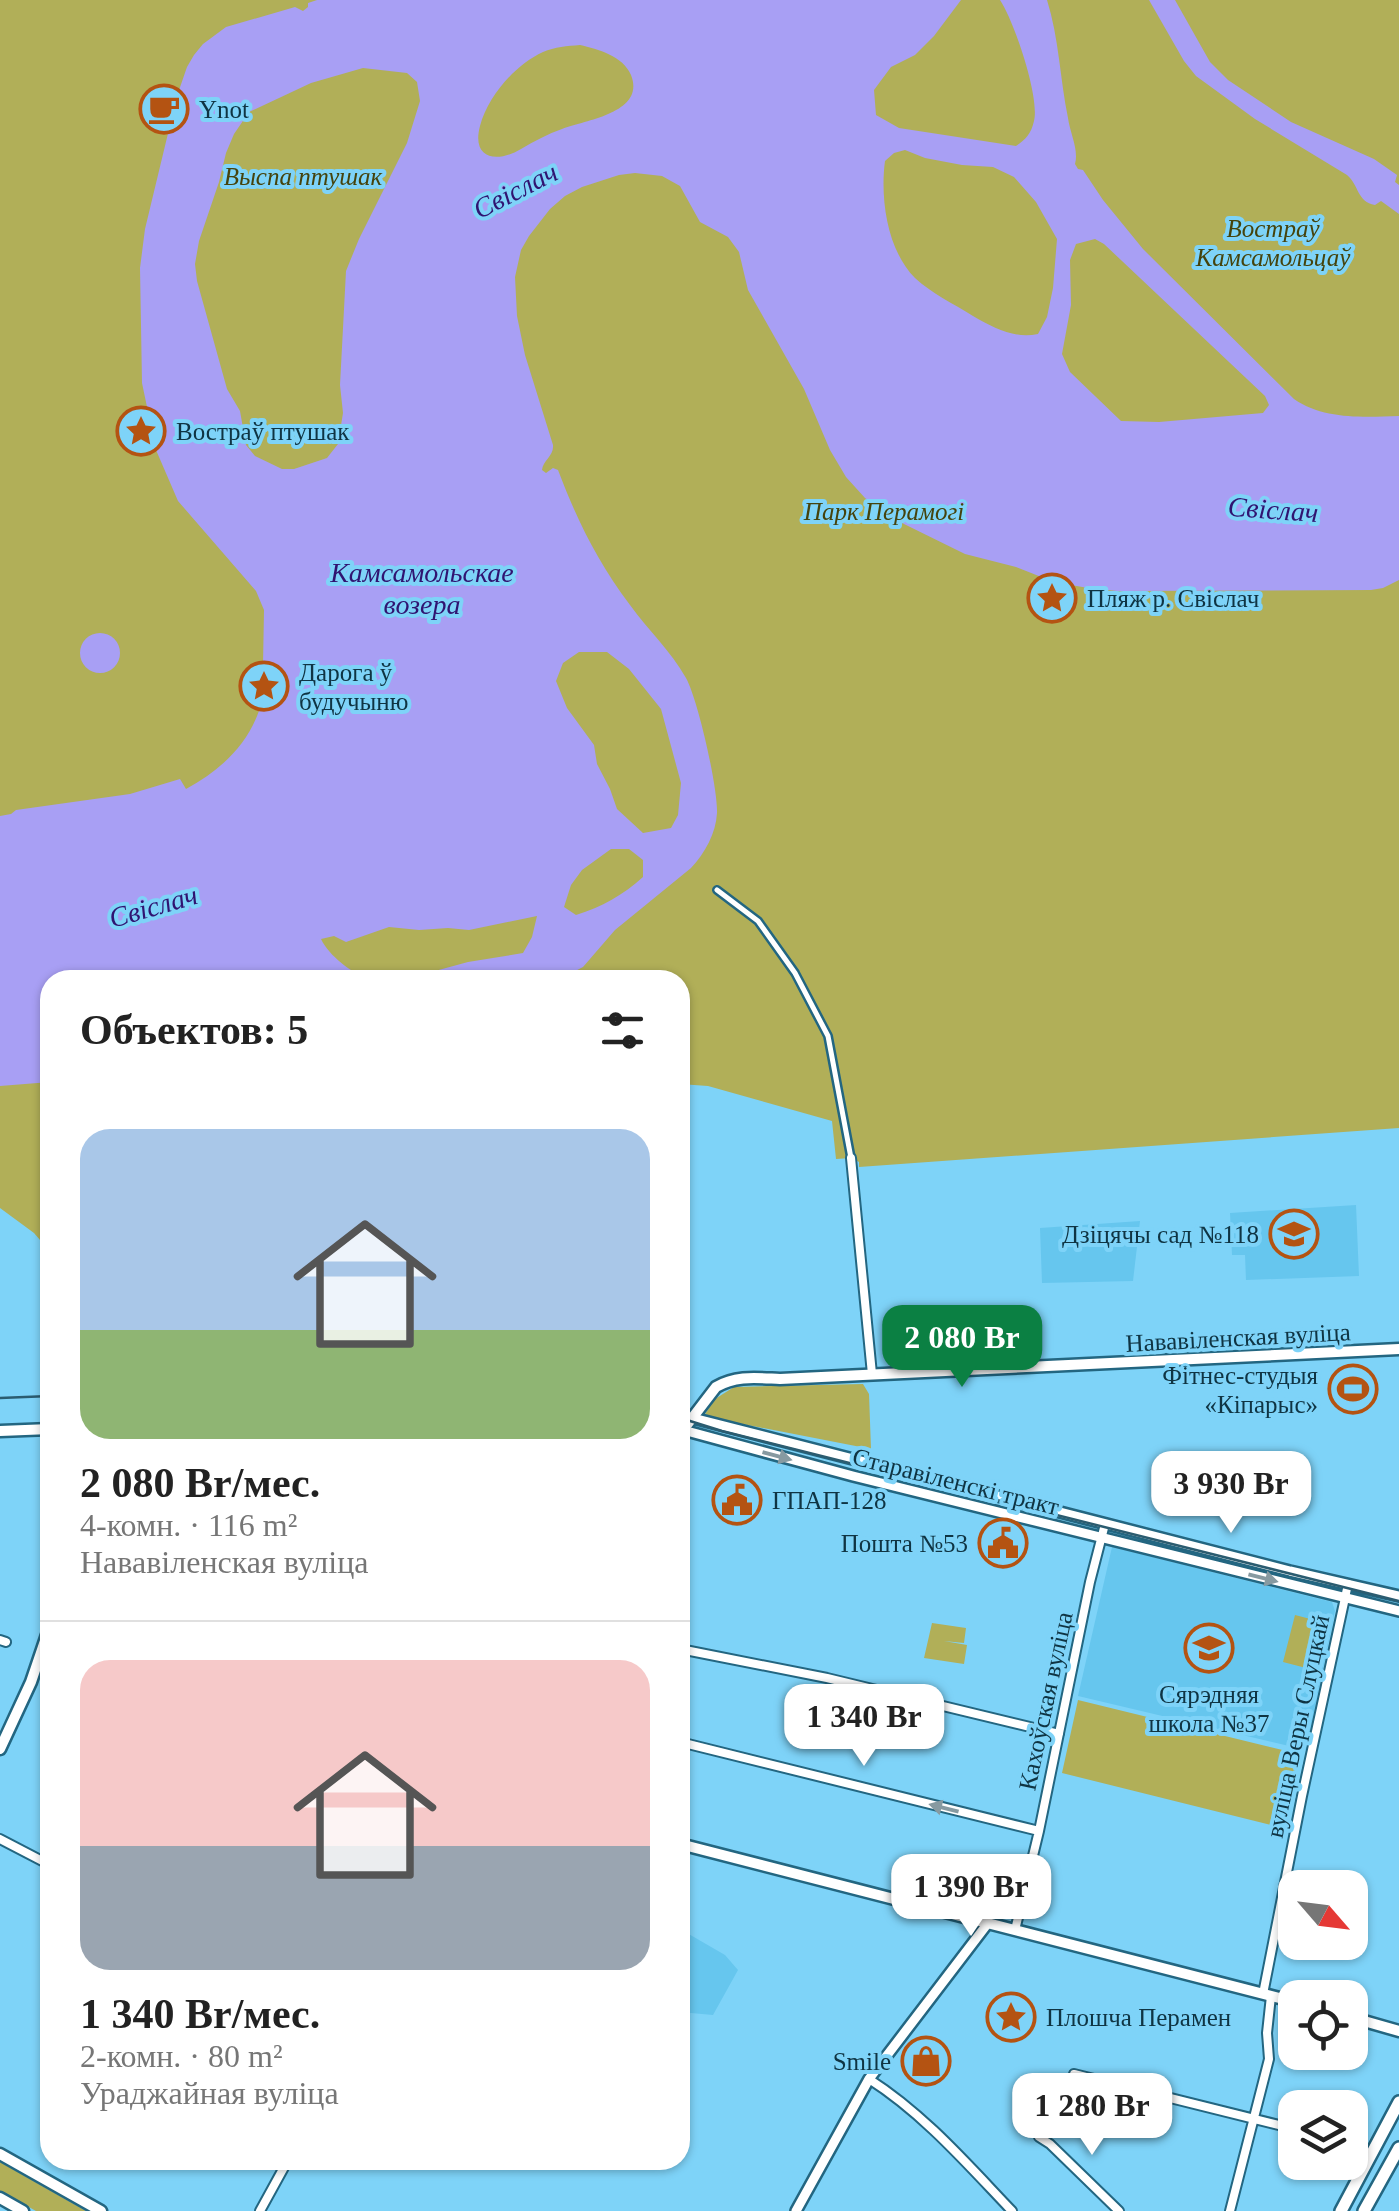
<!DOCTYPE html>
<html lang="ru">
<head>
<meta charset="utf-8">
<style>
	body { margin:0; font-family:Georgia,serif; background:#f2f2f2; color:#222; height:100vh; display:flex; flex-direction:column; font-size:38px; white-space:nowrap }
	* { box-sizing:border-box; margin:0 }
	p { font-size:32px; color:#767676 }
	.icon { flex:none; width:55px; height:55px; fill:none; stroke:currentColor; stroke-width:2; stroke-linecap:round; stroke-linejoin:round }
	.map { position:relative; flex:1; overflow:hidden }
	.drawer { position:absolute; left:40px; top:970px; width:650px; height:1200px; display:flex; flex-direction:column; background:#fff; border-radius:30px; box-shadow:0 2px 8px #0004 }
	.drawer>* { flex:none }
	.needle { width:65px; rotate:118deg }
	.controls { position:absolute; left:1278px; top:1870px; display:grid; gap:20px }
	.controls a { display:grid; place-items:center; width:90px; height:90px; border-radius:20px; background:#fff; box-shadow:0 2px 8px #0004; font-size:50px }
	.price { position:absolute; translate:-50% -85px; padding:0 22px; border-radius:20px; background:#fff; color:#222; font-size:32px; line-height:65px; filter:drop-shadow(0 2px 5px #0008) }
	.price::after { content:''; position:absolute; left:50%; top:60px; width:30px; height:22px; margin-left:-15px; background:inherit; clip-path:polygon(0 0,100% 0,50% 100%) }
	.price.current { background:#0b8043; color:#fff }
	ul { padding:0; list-style:none }
	li { display:grid; align-content:center; gap:20px; height:530px; padding:0 40px }
	li+li { border-top:2px solid #e0e0e0 }
	li span { display:grid; place-items:center; height:310px; border-radius:30px; color:#555 }
	li>.icon { margin-inline-start:auto }
	span .icon { width:180px; height:180px; fill:#fffc; stroke-width:1 }
	li b { font-size:42px }
	h2 { display:flex; justify-content:space-between; align-items:center; height:120px; padding:0 40px; font-size:42px }
	.map>svg:first-child { display:block }
</style>
</head>
<body>
<div class="map">
<svg width="1399" height="2211" viewBox="0 0 1399 2211">
	<rect width="100%" height="100%" fill="#7ed3f8"/>
	<path fill="#66c6ee" d="M1356 1205 1359 1276 1246 1280 1245 1255H1232L1230 1213Z
		M1140 1221 1133 1281 1042 1283 1040 1228Z
		M1112 1547 1332 1602 1335 1611 1306 1750 1078 1696Z
		M680 1929 725 1955 738 1970 713 2015 680 2012Z"/>
	<path fill="#b1af58" d="M0 0H1399V1128L859 1167V1162L851 1158 836 1159 832 1121 708 1086 680 1084V980H50L49 1271 46 1247 34 1233 0 1208Z
		M863 1384 869 1394 871 1449 717 1419 705 1414 715 1399 734 1387Z
		M1295 1615 1322 1622 1310 1669 1283 1662Z
		M932 1623 966 1628 964 1643 944 1641 967 1645 964 1664 924 1658Z
		M1078 1700 1299 1754 1283 1828 1062 1773Z
		M0 2162 86 2211H36L0 2191Z"/>
	<path fill="#a89ff4" fill-rule="evenodd" d="M317 0H961L934 36 915 55 891 67 874 90 876 115 899 128 1016 146C1026 139 1031 134 1034 121 1040 97 1014 21 1000 0H1047C1059 38 1060 79 1068 118 1070 133 1079 150 1075 164L1078 169 1083 170 1103 200 1143 249 1294 399C1324 420 1364 417 1399 416V580L1383 588 1371 590 1117 591 1088 588 1054 582 1016 567 965 554 904 524 865 498 846 477 830 450 804 389 748 290 739 252 728 237 700 222 680 186 662 176 635 173 619 175 582 187 565 196 550 209 529 236 521 250 515 277 517 316 525 355 553 445C554 456 543 460 542 470L546 473 553 468 558 470C577 520 597 561 630 605 648 630 671 651 686 678 698 700 718 788 717 813 716 833 705 853 691 868L615 930 583 967 558 980H402L468 962 523 953 532 937 537 916 469 930 448 928 419 930 389 927 346 942 334 936 321 939C329 956 352 973 370 980H50V1082L0 1086V816L11 814 16 810 130 794 180 779 186 789C237 761 264 725 268 666L263 665 264 610 256 591 178 501 156 450 142 383 140 268 145 229 177 96 187 67 194 55 203 44 226 27 295 7 303 11 308 7V3ZM580 45C598 49 623 56 631 75 646 113 585 120 562 129 548 134 534 141 521 149 498 163 471 160 480 126 488 96 515 65 543 52 555 47 567 46 580 45ZM363 68 407 73 417 82 420 101 407 143 359 239 346 271 340 385 343 413 338 444 327 458 294 469H282L255 456 246 445 240 411 227 389 197 281 195 264 199 241 219 182 226 153 234 134 249 112 311 83ZM905 150 925 158 962 165 993 167 1014 177 1036 202 1057 239 1053 288 1047 317 1038 334C1014 339 994 328 973 316 954 304 931 293 915 278 887 250 880 198 885 161L894 153ZM1095 239 1104 244 1265 396 1269 405 1263 413 1159 422 1121 421 1070 372 1062 354 1071 305 1070 260 1076 244ZM579 652H607L629 669 661 709 681 783 678 815 671 828 643 833 617 809 610 789 597 764 594 745 567 708 556 681 563 663ZM629 849 643 860V877C623 895 602 907 576 915L564 907 571 885 582 870 611 849Z
		M1149 0H1175L1210 62 1228 80 1291 122 1374 159 1397 175 1395 182 1399 185V214L1381 201 1375 205C1357 202 1359 185 1347 175L1255 119 1196 76 1184 61Z
		M80 653a20 20 0 1 1 40 0a20 20 0 1 1-40 0Z"/>
	<g fill="none" stroke-linecap="round" stroke-linejoin="round">
		<g stroke="#236681" stroke-width="10">
			<path id="pedestrian" d="M717 890 758 921 795 973 828 1036 851 1158"/>
		</g>
		<g stroke="#236681" stroke-width="12">
			<path id="minor" d="M851 1158 872 1374
				M0 1640 6 1642
				M680 1649 827 1678 1059 1734
				M680 1742 1039 1831
				M0 1839 50 1865
				M1015 1930 1039 1831 1090 1582 1105 1524
				M1263 1994 1302 1796 1348 1584
				M1074 2074 1295 2129
				M869 2079C924 2114 968 2165 1012 2211
				M1039 2137 1050 2144 1119 2211
				M260 2211 288 2160
				M1230 2211 1269 2059 1267 2033 1271 1996"/>
		</g>
		<g stroke="#236681" stroke-width="14">
			<path id="tertiary" d="M693 1418 1290 1571 1399 1596
				M683 1430 853 1476 1399 1611
				M796 2211 869 2079 988 1923"/>
		</g>
		<g stroke="#236681" stroke-width="15">
			<path id="secondary" d="M680 1428 683 1430 716 1387C736 1375 757 1378 780 1379L1399 1349
				M0 1431 50 1429
				M0 1749 31 1682 50 1626
				M680 1844 1295 2002
				M1350 2017 1399 2031
				M0 2154 101 2211
				M0 2198 23 2211"/>
		</g>
		<g stroke="#236681" stroke-width="16">
			<path id="primary" d="M1341 2211 1399 2102
				M1364 2211 1399 2148"/>
		</g>
		<use href="#pedestrian" stroke="#fff" stroke-width="5"/>
		<use href="#minor" stroke="#fff" stroke-width="8"/>
		<use href="#tertiary" stroke="#fff" stroke-width="9"/>
		<use href="#secondary" stroke="#fff" stroke-width="10"/>
		<use href="#primary" stroke="#fff" stroke-width="11"/>
		<path stroke="#2b5c70" stroke-width="2.5" d="M0 1398 50 1396
			M680 1410 690 1421 722 1431 1399 1601"/>
	</g>
	<defs><path id="oneway-solid" d="M-6-.8H1V-3.2L6.5 0L1 3.2V.8H-6Z" transform="scale(2.5)"/></defs>
	<g fill="#879aa1">
		<use href="#oneway-solid" transform="translate(777 1456) rotate(15)"/>
		<use href="#oneway-solid" transform="translate(1263 1578) rotate(14)"/>
		<use href="#oneway-solid" transform="translate(944 1808) rotate(-166)"/>
	</g>
	<defs>
		<g id="cafe-ring" transform="scale(2.5)"><circle r="9.5" fill="#7ed3f8" stroke="#b45312" stroke-width="1.5"/><path d="M-5.5-4.5H6V0H3Q3 3.5 0 3.5H-2.5Q-5.5 3.5-5.5 0ZM3-3.2v2h1.7v-2ZM-6 4.5H4V6H-6Z" fill="#b45312"/></g>
		<g id="sight-ring" transform="scale(2.5)"><circle r="9.5" fill="#7ed3f8" stroke="#b45312" stroke-width="1.5"/><path d="M0-6L1.8-2.2L6-1.7L2.9 1.2L3.7 5.4L0 3.3L-3.7 5.4L-2.9 1.2L-6-1.7L-1.8-2.2Z" fill="#b45312"/></g>
		<g id="school-ring" transform="scale(2.5)"><circle r="9.5" fill="#7ed3f8" stroke="#b45312" stroke-width="1.5"/><path d="M0-5L7-2L0 1L-7-2ZM-4 1L0 2.5L4 1V4Q0 6-4 4Z" fill="#b45312"/></g>
		<g id="stadium-ring" transform="scale(2.5)"><circle r="9.5" fill="#7ed3f8" stroke="#b45312" stroke-width="1.5"/><path d="M0-5a6.5 5 0 1 0 0 10a6.5 5 0 1 0 0-10ZM-3.5-1.8h7v3.6h-7Z" fill="#b45312"/></g>
		<g id="civic-ring" transform="scale(2.5)"><circle r="9.5" fill="#7ed3f8" stroke="#b45312" stroke-width="1.5"/><path d="M-.6-6.5H3V-4.5H.6V-3L4-1V1h2V6H-6V1h2V-1L-.6-3ZM-1.2 2.5V6h2.4V2.5Z" fill="#b45312"/></g>
		<g id="shop-ring" transform="scale(2.5)"><circle r="9.5" fill="#7ed3f8" stroke="#b45312" stroke-width="1.5"/><path d="M-5-2.5h2.3a2.7 3.5 0 0 1 5.4 0H5L5.5 6h-11ZM-1.5-2.5h3a1.5 2.3 0 0 0-3 0Z" fill="#b45312"/></g>
	</defs>
	<g fill-rule="evenodd">
		<use href="#cafe-ring" x="164" y="109"/>
		<use href="#sight-ring" x="141" y="431"/>
		<use href="#sight-ring" x="1052" y="598"/>
		<use href="#sight-ring" x="264" y="686"/>
		<use href="#school-ring" x="1294" y="1234"/>
		<use href="#stadium-ring" x="1353" y="1389"/>
		<use href="#civic-ring" x="737" y="1500"/>
		<use href="#civic-ring" x="1003" y="1543"/>
		<use href="#school-ring" x="1209" y="1648"/>
		<use href="#sight-ring" x="1011" y="2017"/>
		<use href="#shop-ring" x="926" y="2061"/>
	</g>
	<g text-anchor="middle" stroke-width="8" stroke-linejoin="round" paint-order="stroke">
		<g font-size="25" fill="#0f3443" stroke="#7ed3f8" text-anchor="start">
			<text x="199" y="118">Ynot</text>
			<text x="176" y="440">Востраў птушак</text>
			<text x="1087" y="607">Пляж р. Свіслач</text>
			<text x="299" y="681">Дарога ў<tspan x="299" dy="29">будучыню</tspan></text>
			<text x="1259" y="1243" text-anchor="end">Дзіцячы сад №118</text>
			<text x="1318" y="1384" text-anchor="end">Фітнес-студыя<tspan x="1318" dy="29">«Кіпарыс»</tspan></text>
			<text x="772" y="1509">ГПАП-128</text>
			<text x="968" y="1552" text-anchor="end">Пошта №53</text>
			<text x="1209" y="1703" text-anchor="middle">Сярэдняя<tspan x="1209" dy="29">школа №37</tspan></text>
			<text x="1046" y="2026">Плошча Перамен</text>
			<text x="891" y="2070" text-anchor="end">Smile</text>
		</g>
		<g font-size="25" font-style="italic" fill="#45430c" stroke="#7ed3f8">
			<text x="303" y="185">Выспа птушак</text>
			<text x="1273" y="237">Востраў<tspan x="1273" dy="29">Камсамольцаў</tspan></text>
			<text x="884" y="520">Парк Перамогі</text>
		</g>
		<g font-size="25" fill="#0f3443" stroke="#7ed3f8">
			<text transform="translate(1238 1337) rotate(-3)" y="9">Нававіленская вуліца</text>
			<text transform="translate(956 1481) rotate(14)" y="9">Старавіленскі тракт</text>
			<text transform="translate(1045 1701) rotate(-78)" y="9">Кахоўская вуліца</text>
			<text transform="translate(1297 1726) rotate(-78)" y="9">вуліца Веры Слуцкай</text>
		</g>
		<g font-size="28" font-style="italic" fill="#301471" stroke="#7ed3f8">
			<text transform="translate(515 190) rotate(-27)" y="10">Свіслач</text>
			<text transform="translate(1273 509) rotate(4)" y="10">Свіслач</text>
			<text x="422" y="582">Камсамольскае<tspan x="422" dy="32">возера</tspan></text>
			<text transform="translate(153 906) rotate(-16)" y="10">Свіслач</text>
		</g>
	</g>
</svg>
<div class="controls">
<a><svg class="needle" viewBox="-14 -14 28 28"><path d="M0-13l5 13h-10z" fill="#e53935"/><path d="M0 13l5-13h-10z" fill="#767676"/></svg></a>
<a><svg class="icon" aria-label="locate" viewBox="0 0 24 24"><circle cx="12" cy="12" r="6"/><path d="M12 2v4M12 18v4M2 12h4M18 12h4"/></svg></a>
<a><svg class="icon" aria-label="layers" viewBox="0 0 24 24"><path d="M12 4l9 5-9 5-9-5zM3 14l9 5 9-5"/></svg></a>
</div>
<b class="price current" style="left:962px;top:1390px">2 080 Br</b>
<b class="price" style="left:1231px;top:1536px">3 930 Br</b>
<b class="price" style="left:864px;top:1769px">1 340 Br</b>
<b class="price" style="left:971px;top:1939px">1 390 Br</b>
<b class="price" style="left:1092px;top:2158px">1 280 Br</b>
<section class="drawer">
<h2>Объектов: 5<svg class="icon" aria-label="filters" viewBox="0 0 24 24"><path d="M4 7h16M4 17h16"/><circle cx="9" cy="7" r="2"/><circle cx="15" cy="17" r="2"/></svg></h2>
<ul>
<li><span style="background:linear-gradient(#a9c7e8 65%,#8fb573 0)"><svg class="icon" aria-label="home" viewBox="0 0 24 24"><path d="M3 11l9-7 9 7M6 9v11h12V9"/></svg></span><div><b>2 080 Br/мес.</b><p>4-комн. · 116 m²</p><p>Нававіленская вуліца</p></div></li>
<li><span style="background:linear-gradient(#f6c9c9 60%,#9aa5b1 0)"><svg class="icon" aria-label="home" viewBox="0 0 24 24"><path d="M3 11l9-7 9 7M6 9v11h12V9"/></svg></span><div><b>1 340 Br/мес.</b><p>2-комн. · 80 m²</p><p>Ураджайная вуліца</p></div></li>
</ul>
</section>
</div>
</body>
</html>
